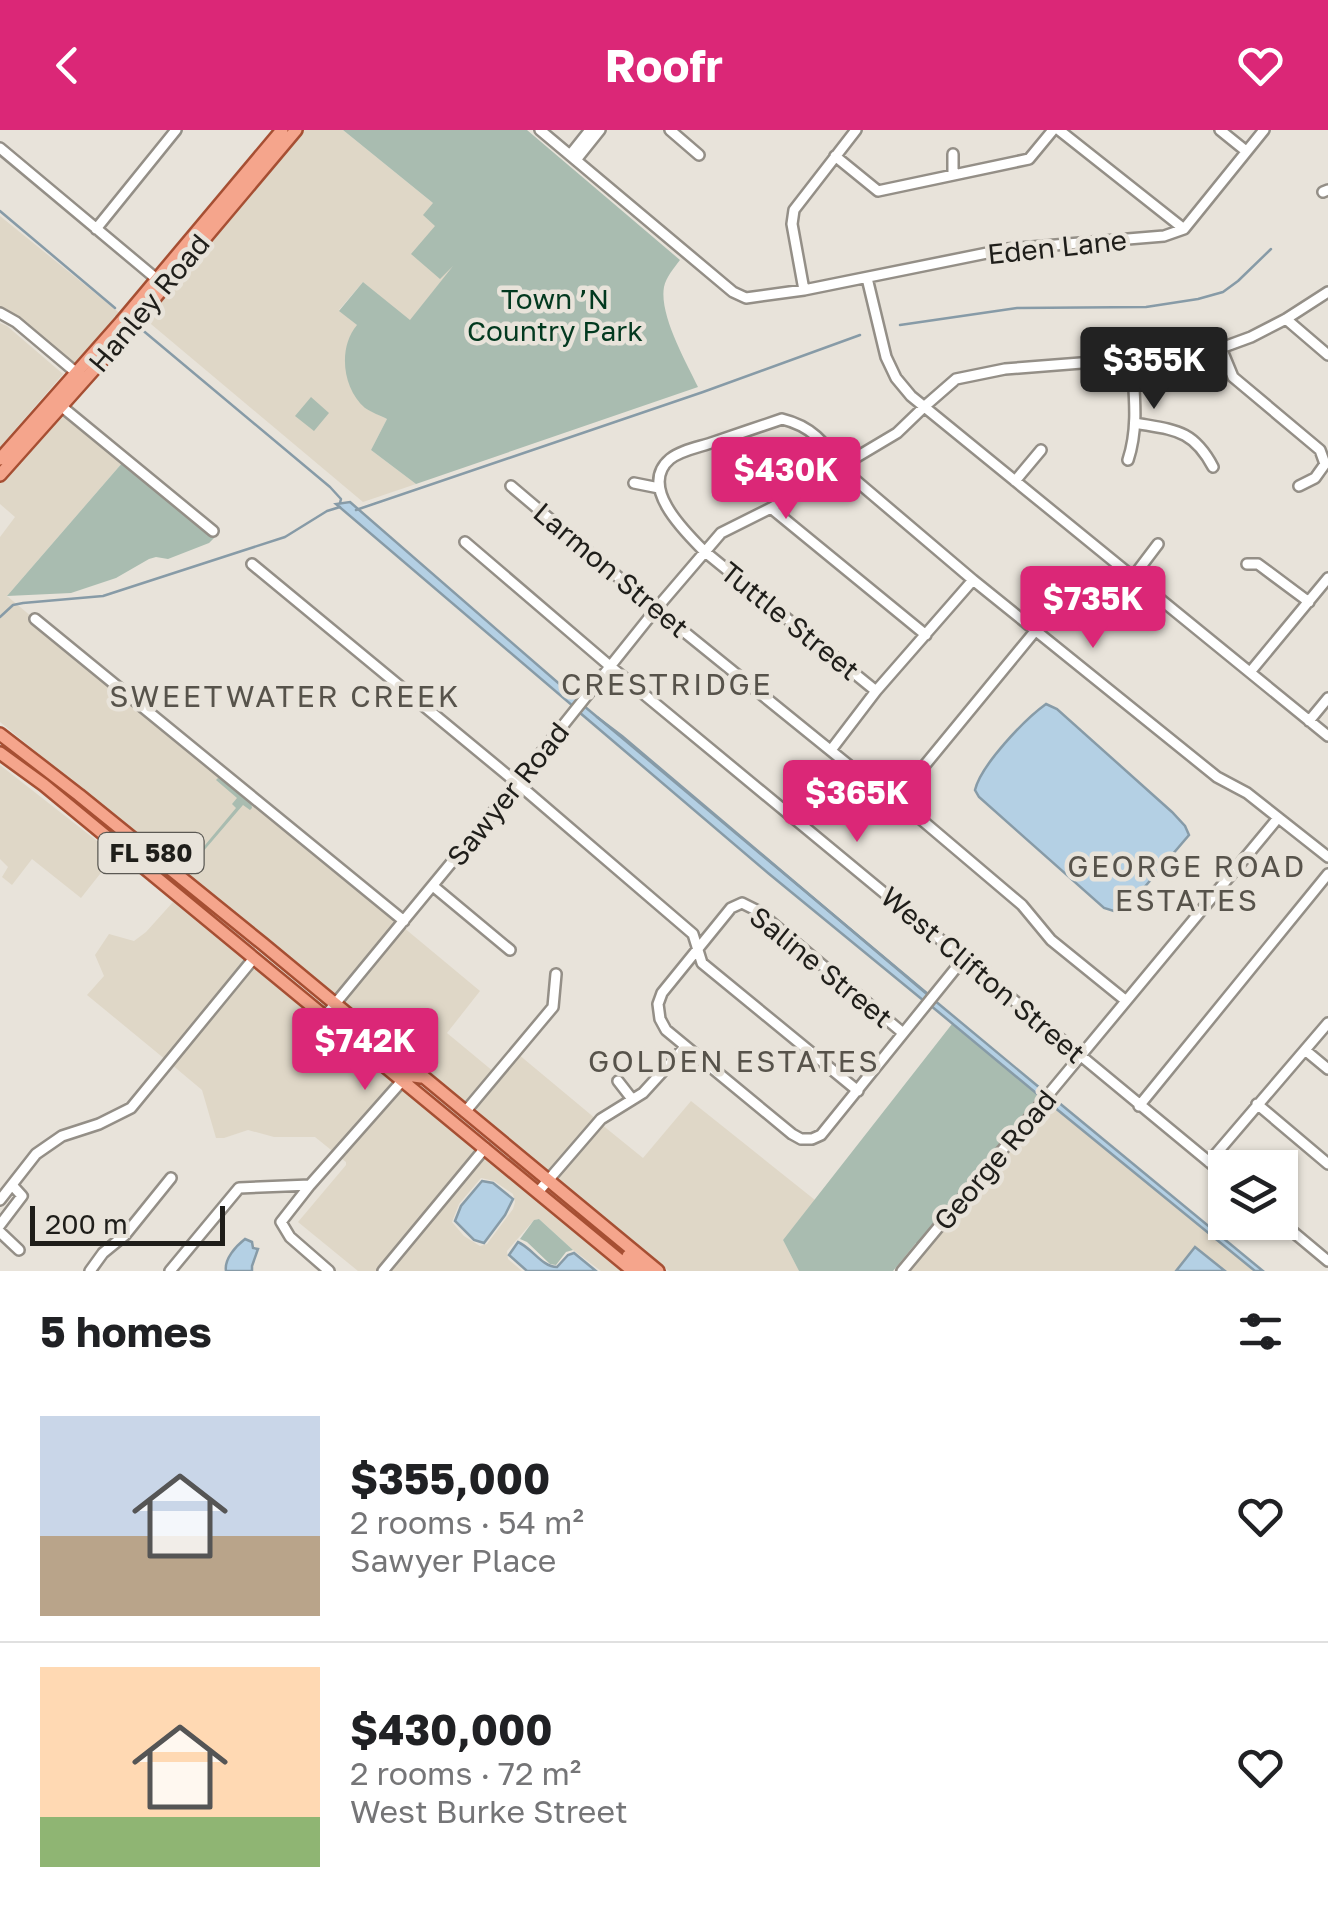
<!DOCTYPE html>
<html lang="en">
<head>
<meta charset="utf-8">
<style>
	body { margin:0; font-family:"Golos Text",sans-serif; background:#f6f6f6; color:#202124; height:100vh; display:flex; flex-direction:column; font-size:38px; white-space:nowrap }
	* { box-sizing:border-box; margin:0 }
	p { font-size:32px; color:#757577 }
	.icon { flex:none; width:55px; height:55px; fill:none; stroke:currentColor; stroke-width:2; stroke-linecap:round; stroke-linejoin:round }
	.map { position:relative; height:1141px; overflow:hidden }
	.sheet { display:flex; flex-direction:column; background:#fff; flex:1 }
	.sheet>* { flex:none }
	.tools { position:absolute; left:1208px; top:1020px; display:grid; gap:20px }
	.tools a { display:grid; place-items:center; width:90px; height:90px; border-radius:0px; background:#fff; box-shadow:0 2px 8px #0004; font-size:50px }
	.scale { position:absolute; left:30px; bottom:25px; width:195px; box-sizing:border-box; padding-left:10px; border:5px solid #1f1e1a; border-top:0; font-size:28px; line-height:35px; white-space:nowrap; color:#1f1e1a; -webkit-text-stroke:8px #e8e3da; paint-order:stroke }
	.price { position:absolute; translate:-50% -85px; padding:0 22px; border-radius:10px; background:#db2777; color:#fff; font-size:32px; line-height:65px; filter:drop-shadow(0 2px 5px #0008) }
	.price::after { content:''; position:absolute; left:50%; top:60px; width:30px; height:22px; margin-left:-15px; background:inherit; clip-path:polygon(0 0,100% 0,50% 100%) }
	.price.current { background:#222; color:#fff }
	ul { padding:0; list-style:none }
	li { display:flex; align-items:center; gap:30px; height:250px; padding:0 40px }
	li+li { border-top:2px solid #e0e0e0 }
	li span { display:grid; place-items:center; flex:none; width:280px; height:200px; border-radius:0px; color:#555 }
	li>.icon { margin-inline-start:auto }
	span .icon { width:120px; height:120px; fill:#fffc; stroke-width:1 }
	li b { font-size:42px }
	h2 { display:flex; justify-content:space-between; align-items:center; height:120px; padding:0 40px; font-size:42px }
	header { display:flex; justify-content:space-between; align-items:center; height:130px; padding:0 40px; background:#db2777; color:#fff; font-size:45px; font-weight:700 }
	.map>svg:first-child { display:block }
</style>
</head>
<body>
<header><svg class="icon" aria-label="back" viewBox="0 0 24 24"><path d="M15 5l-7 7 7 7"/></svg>Roofr<svg class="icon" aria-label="heart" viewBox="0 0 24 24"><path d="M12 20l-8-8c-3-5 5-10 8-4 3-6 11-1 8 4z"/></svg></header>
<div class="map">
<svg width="1328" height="1141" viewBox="0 0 1328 1141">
	<rect width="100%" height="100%" fill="#e8e3da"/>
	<path fill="#dfd7c7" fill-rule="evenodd" d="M304 0H343L433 73 465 121 410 191 363 152 339 180 357 195 365 278 387 289 371 320 416 354 363 372 145 189Z
		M0 86 122 185 76 238 0 179Z
		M0 193 7 196 63 244 0 317Z
		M61 281 123 332 7 466 32 487 31 490 398 793 335 868 0 592V407L15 387 0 374V350Z
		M0 635 115 725 81 768 32 729 12 755 2 747 8 737 0 729Z
		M173 772 246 832 166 930 87 865 104 846 95 825 109 804 134 811 146 802Z
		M403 797 480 861 447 903 494 942 466 975 340 872Z
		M251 836 478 1022 378 1141H358L298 1092 346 1035V1032L315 1007H274L248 1000 224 1008H216L202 960 171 934Z
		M518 924 596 989 550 1043 472 980Z
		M691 971 815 1070 783 1110 799 1141H669L555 1048 601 994 643 1028Z
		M1048 972 1255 1141H1225L1196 1117 1176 1141H906Z
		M483 1026 624 1141H601L573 1120 539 1089 534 1090 507 1121 508 1129 522 1141H387ZM481 1048 494 1051 513 1064 515 1072 513 1079 487 1114 480 1116 464 1106 452 1092 459 1074Z"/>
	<path fill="#a9bcb0" d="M343 0H527L680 130C674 138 666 147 664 157 659 185 686 232 698 257L416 354 371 320 387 289C381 286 371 282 365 278 342 258 338 217 357 195L339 181 363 152 410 190 453 136 440 149 411 124 435 96 423 85 433 73Z
		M311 267 329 283 314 301 295 286Z
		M123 332 213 406 217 401 219 403 209 413 168 429 156 427 149 429 116 448 71 463 7 466Z
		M218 648 224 649 251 672 252 678 250 680 243 675 189 738 192 745 185 739 236 678 232 674 237 668 216 650Z
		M952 894 1039 965 918 1114 916 1113 893 1141H799L783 1110Z
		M539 1089 573 1120 566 1122 556 1135 550 1134 527 1112 520 1109 534 1090Z"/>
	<path fill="#b4d0e4" stroke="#879ba7" stroke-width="2.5" d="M350 372 579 571 574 577 336 374Z
		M1046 574 1057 579 1172 682 1185 696 1189 705 1125 780 1117 782 1104 778 979 667 975 660C981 635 1024 590 1046 574Z
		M584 576 929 865 924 871 768 743 579 582Z
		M934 870 1046 963 1042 968 930 875Z
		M1052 967 1263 1141H1255L1048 972Z
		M482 1051 493 1053 513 1069 505 1085 484 1113 474 1110 455 1091 461 1076Z
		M245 1109 252 1112 253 1118 258 1119 252 1136V1141H226C224 1129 236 1116 245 1109Z
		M518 1112C532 1118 542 1137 557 1137L568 1125 574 1123 596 1141H527L509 1125Z
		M1195 1117 1225 1141H1176Z"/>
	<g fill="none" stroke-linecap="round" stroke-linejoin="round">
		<path stroke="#879ba7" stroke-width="2.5" d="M0 81 115 178
			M900 195 1017 178 1146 177 1198 169 1223 162 1238 151 1271 119
			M140 198 330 357 341 369 340 373
			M356 380 703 262 860 205
			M0 487 13 475 23 473 103 466 285 407 327 381 340 377
			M597 587 622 606 928 865"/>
		<g stroke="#948f87" stroke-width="14">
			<path id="minor" d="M540 0 733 162 746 168 804 160 1007 119 1164 106 1184 99 1264 0
				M670 0 699 25
				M1059 0 1184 99
				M1220 0 1246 21
				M0 18 159 151
				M953 24V43
				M570 25 590 0
				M835 26 878 61 1029 29 1053 0
				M576 30 600 0
				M1323 62 1328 60
				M96 99 176 0
				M867 148 886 227 896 248 911 266 1328 606
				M804 160 792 94 794 80 856 0
				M0 183 16 192 79 245
				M1286 189 1328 225
				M1221 218 1233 247 1320 320 1325 334 1315 348 1299 356
				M61 276 213 401
				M1135 293C1174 300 1193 299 1213 337
				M1128 330C1139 297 1134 263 1132 229
				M1015 351 1041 320
				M634 353 659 358
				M511 356 656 479 872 654 897 669 1022 775 1051 810 1125 870
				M771 378 926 505
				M465 412 611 537 1225 1045
				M252 434 517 653 693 804 702 833 858 961
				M1247 434H1258L1309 472
				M1133 447 1158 414
				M35 489 404 791
				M1251 541 1328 448
				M876 561 704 421C684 401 638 356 670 329 681 320 700 317 714 312 737 304 759 297 782 289 811 296 825 312 840 337L973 450 1217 647 1247 663 1328 727
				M1309 591 1328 568
				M831 620 876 561 973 450
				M897 669 1036 500
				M433 756 510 820
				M325 886 517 653 656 479 721 403 771 378 897 303 925 276 956 249 1005 239 1132 229 1221 218 1251 207 1286 189 1328 162
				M903 903 758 781 742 773 731 778 662 863 658 874 660 889 666 900 792 1004 801 1009H812L821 1005 964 828
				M1305 920 1328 939
				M618 951 632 969
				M1257 974 1328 1034
				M1139 976 1328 744
				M465 982 553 877 556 844
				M1209 1032 1328 893
				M310 1055 402 951
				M538 1062 601 989 643 963 685 917
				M0 1070 36 1024 62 1006 99 994 131 978 254 828
				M1280 1091 1328 1131
				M0 1095 22 1066 12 1055
				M0 1102 19 1120
				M90 1141 103 1123 125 1105 171 1048
				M170 1141 239 1058 310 1055 281 1092 290 1107 329 1141
				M383 1141 485 1018
				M902 1141C1028 990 1152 838 1278 688"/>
		</g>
		<g stroke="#a64f33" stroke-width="16">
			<path id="major" d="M0 329 121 192 282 0
				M0 345 106 226 296 0
				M0 604 79 665 263 814 658 1141
				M0 623 44 655 633 1141
				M386 927 407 945 421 947
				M628 1126 646 1141"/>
		</g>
		<use href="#minor" stroke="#fff" stroke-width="9"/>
		<use href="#major" stroke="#f5a58c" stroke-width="11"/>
	</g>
	<g text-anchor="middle" stroke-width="9" stroke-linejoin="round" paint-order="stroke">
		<rect fill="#e8e3da" stroke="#5b5954" stroke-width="2.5" x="98.5" y="703" width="105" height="40" rx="8"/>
		<g font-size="25" font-weight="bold" fill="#1f1e1a">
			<text x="151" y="732">FL 580</text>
		</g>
		<g font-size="28" fill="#1f1e1a" stroke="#e8e3da">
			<text transform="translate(1057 117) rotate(-6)" y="10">Eden Lane</text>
			<text transform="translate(149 173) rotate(-50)" y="10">Hanley Road</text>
			<text transform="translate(611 440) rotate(40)" y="10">Larmon Street</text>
			<text transform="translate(790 491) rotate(39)" y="10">Tuttle Street</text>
			<text transform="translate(508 664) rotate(-51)" y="10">Sawyer Road</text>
			<text transform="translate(821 837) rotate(39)" y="10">Saline Street</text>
			<text transform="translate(983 845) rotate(40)" y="10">West Clifton Street</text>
			<text transform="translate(995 1030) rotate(-50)" y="10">George Road</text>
		</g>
		<g font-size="28" fill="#02391f" stroke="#e8e3da">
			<text x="555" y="179">Town ’N<tspan x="555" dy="32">Country Park</tspan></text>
		</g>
		<g font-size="30" letter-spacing="2.5" fill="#57534b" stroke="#e8e3da">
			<text x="667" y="565">CRESTRIDGE</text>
			<text x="285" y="577">SWEETWATER CREEK</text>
			<text x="1187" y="747">GEORGE ROAD<tspan x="1187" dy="34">ESTATES</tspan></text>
			<text x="734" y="942">GOLDEN ESTATES</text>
		</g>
	</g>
</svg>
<div class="tools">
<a><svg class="icon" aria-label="layers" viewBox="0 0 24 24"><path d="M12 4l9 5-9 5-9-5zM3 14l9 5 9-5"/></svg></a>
</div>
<div class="scale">200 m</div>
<b class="price current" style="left:1154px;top:282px">$355K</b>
<b class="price" style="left:786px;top:392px">$430K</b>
<b class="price" style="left:1093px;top:521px">$735K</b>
<b class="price" style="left:857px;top:715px">$365K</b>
<b class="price" style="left:365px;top:963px">$742K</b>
</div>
<section class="sheet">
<h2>5 homes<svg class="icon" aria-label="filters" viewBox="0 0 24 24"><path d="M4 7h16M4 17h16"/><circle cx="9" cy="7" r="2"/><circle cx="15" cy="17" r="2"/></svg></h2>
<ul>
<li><span style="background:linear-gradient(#c9d6e8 60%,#b9a48a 0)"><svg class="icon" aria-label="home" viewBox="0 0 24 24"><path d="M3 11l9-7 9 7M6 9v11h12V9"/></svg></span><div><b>$355,000</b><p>2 rooms · 54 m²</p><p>Sawyer Place</p></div><svg class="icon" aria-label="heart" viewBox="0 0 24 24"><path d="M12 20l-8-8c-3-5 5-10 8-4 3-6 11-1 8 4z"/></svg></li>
<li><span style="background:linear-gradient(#ffd9b3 75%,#8fb573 0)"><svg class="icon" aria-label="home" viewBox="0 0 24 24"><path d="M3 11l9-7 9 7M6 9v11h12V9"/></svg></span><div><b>$430,000</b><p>2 rooms · 72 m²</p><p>West Burke Street</p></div><svg class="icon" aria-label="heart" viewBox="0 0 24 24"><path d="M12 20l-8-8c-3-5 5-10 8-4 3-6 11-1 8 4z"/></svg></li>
</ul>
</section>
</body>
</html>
